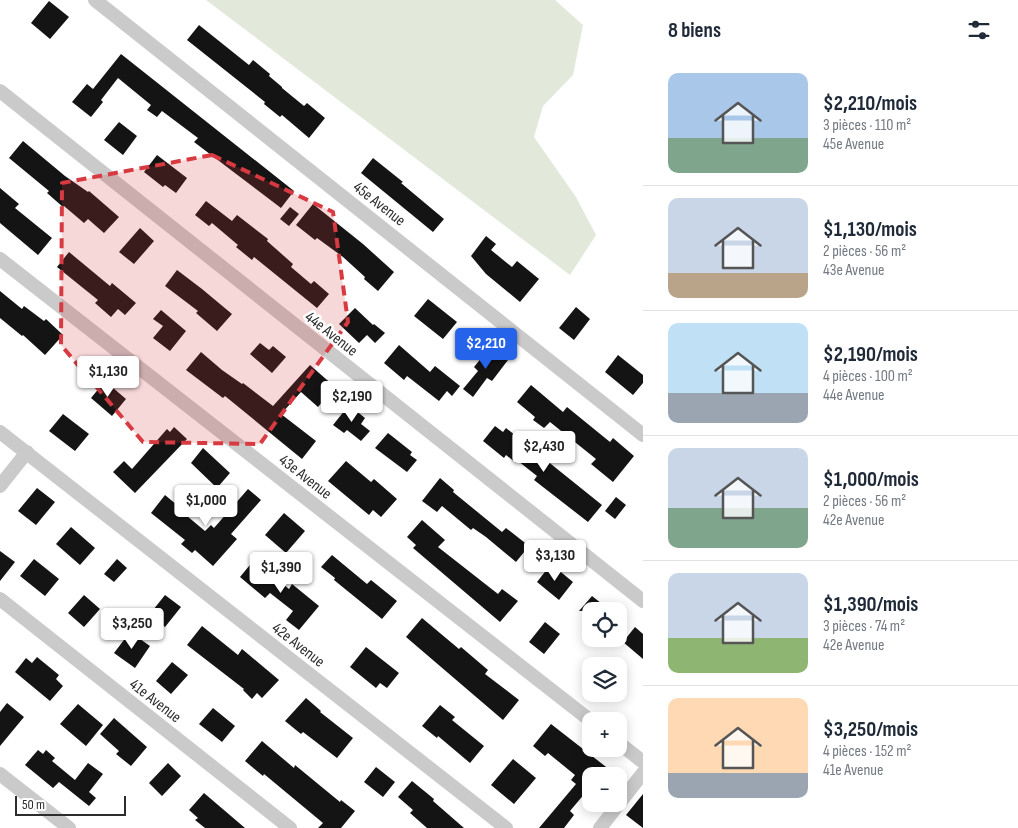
<!DOCTYPE html>
<html lang="fr">
<head>
<meta charset="utf-8">
<style>
	body { margin:0; font-family:"Sofia Sans Condensed",sans-serif; background:#f2f2f3; color:#1f2937; height:100vh; display:flex; flex-direction:column; font-size:19px; white-space:nowrap }
	* { box-sizing:border-box; margin:0 }
	p { font-size:16px; color:#747a83 }
	.icon { flex:none; width:28px; height:28px; fill:none; stroke:currentColor; stroke-width:2; stroke-linecap:round; stroke-linejoin:round }
	.map { position:relative; flex:1; overflow:hidden }
	.panel { display:flex; flex-direction:column; background:#fff; width:375px }
	.panel>* { flex:none }
	.tools { position:absolute; left:582px; top:602px; display:grid; gap:10px }
	.tools a { display:grid; place-items:center; width:45px; height:45px; border-radius:10px; background:#fff; box-shadow:0 2px 12px #0003; font-size:25px }
	.scale { position:absolute; left:15px; bottom:12px; width:111px; box-sizing:border-box; padding-left:5px; border:2px solid #2d2d2d; border-top:0; font-size:14px; line-height:18px; white-space:nowrap; color:#2d2d2d; -webkit-text-stroke:4px #fff; paint-order:stroke }
	.price { position:absolute; translate:-50% -42px; padding:0 11px; border-radius:5px; background:#fff; color:#222; font-size:16px; line-height:32px; filter:drop-shadow(0 1px 2px #0008) }
	.price::after { content:''; position:absolute; left:50%; top:30px; width:15px; height:11px; margin-left:-8px; background:inherit; clip-path:polygon(0 0,100% 0,50% 100%) }
	.price.active { background:#2563eb; color:#fff }
	ul { padding:0; list-style:none }
	li { display:flex; align-items:center; gap:15px; height:125px; padding:0 25px }
	li+li { border-top:1px solid #e0e1e3 }
	li span { display:grid; place-items:center; flex:none; width:140px; height:100px; border-radius:10px; color:#555 }
	li>.icon { margin-inline-start:auto }
	span .icon { width:60px; height:60px; fill:#fffc; stroke-width:1 }
	li b { font-size:21px }
	h2 { display:flex; justify-content:space-between; align-items:center; height:60px; padding:0 25px; font-size:21px }
	main { display:flex; flex:1; min-height:0 }
	.map>svg:first-child { display:block }
</style>
</head>
<body>
<main>
<div class="map">
<svg width="643" height="828" viewBox="0 0 643 828">
	<rect width="100%" height="100%" fill="#fff"/>
	<path fill="#e2e9db" d="M206 0H555L583 25 573 75 543 106 534 137 576 197 596 235 570 275Z"/>
	<path fill="#141414" d="M49 1 69 17 50 39 31 23Z
		M199 25 249 65 253 60 270 74 269 76 282 87V88L304 106 307 103 325 118 309 138 282 115 280 117 264 104 265 102 187 40Z
		M121 54 294 191 281 208 194 142 198 138 162 111 157 117 147 110 151 105 118 78 101 100 103 102 91 117 72 102 87 84 93 89Z
		M119 122 137 136 123 155 104 140Z
		M23 141 65 176 88 192 89 191 119 217 104 233 88 219 84 223 64 206 63 207 47 193 49 191 9 158Z
		M157 155 187 178 176 193 165 185 163 187 144 172Z
		M373 158 403 182 401 183 444 219 433 232 361 173Z
		M0 188 19 204 15 208 52 238 38 255 0 223Z
		M206 201 232 221 237 215 268 239 267 241 293 264 291 267 311 284 314 281 329 294 317 308 254 257 252 260 236 247 238 245 212 223 209 226 195 215Z
		M313 204 363 244 394 272 378 291 364 279 365 277 343 257 317 238 315 240 296 225Z
		M290 207 299 214 289 226 280 219Z
		M140 228 154 241 134 264 119 252Z
		M486 236 496 244 491 250 512 267 517 261 539 279 520 302 486 274 471 256Z
		M69 252 110 286 112 283 136 303 125 315 118 309 111 317 95 303 98 300 57 267Z
		M177 270 202 289 232 314 217 331 196 313 198 311 165 286Z
		M0 291 22 309 24 306 44 321 46 319 63 335 45 355 23 335 22 336 0 318Z
		M428 299 457 322 443 339 414 316Z
		M576 307 590 319 574 340 559 328Z
		M355 308 373 325 374 324 385 333 375 343 367 335 359 343 339 324Z
		M161 310 186 331 170 351 153 338 163 326 153 319Z
		M260 343 269 350 273 346 286 357 272 373 250 354Z
		M399 345 430 372 435 366 460 386 452 396 447 391 439 401 407 376 404 380 384 363Z
		M491 346 508 360 492 381 487 378 473 397 463 389 478 371 474 367Z
		M201 352 222 370 242 384 243 383 273 406 310 365 335 387 318 407 301 392 281 414 316 441 302 459 225 396 223 398 186 370Z
		M618 355 643 375V383L633 395 605 372Z
		M105 381 126 399 112 416 91 398Z
		M531 385 563 412 567 407 610 442 613 438 634 456 613 482 591 464 596 459 550 422 544 428 533 420 535 417 517 402Z
		M349 405 365 418 361 424 370 431 361 441 347 430 344 433 333 425Z
		M63 414 89 434 75 451 49 431Z
		M495 426 503 432 506 428 602 505 588 522 534 480 537 476 518 461 516 463 506 455 504 458 483 441Z
		M174 427 187 439 135 493 113 472 124 461 132 469 167 429 170 432Z
		M388 433 412 452 410 455 417 460 407 472 375 448Z
		M203 448 230 473 217 488 191 463Z
		M346 461 371 482 374 479 397 499 381 517 373 510 369 515 328 481Z
		M440 478 454 490 453 492 502 532 506 528 529 546 516 562 486 537 473 528 471 530 442 506 437 512 422 501Z
		M37 488 55 502 36 525 18 511Z
		M248 489 261 500 231 534 237 539 213 566 195 550 192 553 181 544 185 540 151 513 165 495 183 510 181 511 205 531 211 525 214 528Z
		M616 497 626 505 615 519 605 511Z
		M284 513 305 531 286 553 265 535Z
		M422 520 445 540 438 547 498 594 502 589 518 601 500 622 413 548 416 545 407 537Z
		M71 527 95 548 80 565 56 544Z
		M0 551 15 562 0 581Z
		M332 555 367 584 371 580 397 601 382 619 334 580 335 578 321 567Z
		M34 559 59 579 45 596 20 576Z
		M117 559 127 568 114 582 104 574Z
		M254 560 289 589 292 584 319 606 299 630 286 620 293 611 270 593 265 598 240 577Z
		M551 564 573 582 559 600 537 582Z
		M84 595 100 609 84 627 68 613Z
		M165 595 181 607 165 627 149 615Z
		M592 596 611 611H579Z
		M422 618 459 649 461 647 488 670 485 674 519 700 503 720 406 637Z
		M545 622 560 634 544 654 529 642Z
		M202 626 238 655 242 649 279 680 262 698 257 693 252 699 243 690 244 689 187 645Z
		M635 627 643 634V659L623 642Z
		M130 632 150 646 135 668 114 653Z
		M366 647 399 673 387 688 380 683 376 688 350 667Z
		M37 657 59 675 56 679 63 686 50 701 15 672 26 658 32 663Z
		M172 662 188 675 171 694 156 681Z
		M306 698 321 711 320 712 353 738 337 758 303 732 301 734 285 721Z
		M7 703 24 717 0 746V712Z
		M78 704 103 725 86 746 60 724Z
		M440 705 455 717 452 720 484 746 470 763 438 736 437 738 422 726Z
		M213 708 235 726 222 742 199 724Z
		M114 718 147 747 131 766 116 754 119 751 100 734Z
		M551 724 610 770 605 776H591V797L586 792 570 811 574 815 564 828H539L576 784 571 780 575 775 548 753 545 756 533 746Z
		M262 741 294 768 295 765 340 802 341 800 355 811 341 828H318L323 823 264 774 263 776 245 761Z
		M38 750 43 754 46 750 55 758 52 761 75 780 88 763 103 774 89 792 96 798 89 806 59 782 53 788 25 765Z
		M513 759 536 778 514 804 491 785Z
		M168 763 181 776 162 796 149 783Z
		M376 767 395 782 383 797 364 782Z
		M412 781 434 799 433 801 464 828H427L410 813 413 810 398 797Z
		M204 793 245 828H205L195 820 198 818 189 810Z
		M643 794V828L626 815Z"/>
	<g fill="none" stroke-linecap="round" stroke-linejoin="round">
		<path stroke="#cacaca" stroke-width="14" d="M95 0 643 435
			M0 91 643 601
			M0 259 591 721
			M0 432 506 828
			M0 486 27 452
			M0 599 290 828
			M619 743 643 762
			M0 774 69 828
			M600 828 643 773"/>
	</g>
	<path fill="#d73b41" fill-opacity="0.2" stroke="#d73b41" stroke-width="4" stroke-dasharray="10 6" stroke-linejoin="round" d="M212 155 333 212 348 322 260 444 143 442 61 345 62 183Z"/>
	<g text-anchor="middle" stroke-width="5" stroke-linejoin="round" paint-order="stroke">
		<g font-size="16" fill="#2d2d2d" stroke="#fff">
			<text transform="translate(380 203) rotate(38)" y="6">45e Avenue</text>
			<text transform="translate(332 333) rotate(38)" y="6">44e Avenue</text>
			<text transform="translate(306 476) rotate(38)" y="6">43e Avenue</text>
			<text transform="translate(299 644) rotate(38)" y="6">42e Avenue</text>
			<text transform="translate(156 700) rotate(38)" y="6">41e Avenue</text>
		</g>
	</g>
</svg>
<div class="tools">
<a><svg class="icon" aria-label="locate" viewBox="0 0 24 24"><circle cx="12" cy="12" r="6"/><path d="M12 2v4M12 18v4M2 12h4M18 12h4"/></svg></a>
<a><svg class="icon" aria-label="layers" viewBox="0 0 24 24"><path d="M12 4l9 5-9 5-9-5zM3 14l9 5 9-5"/></svg></a>
<a>+</a>
<a>−</a>
</div>
<div class="scale">50 m</div>
<b class="price active" style="left:486px;top:370px">$2,210</b>
<b class="price" style="left:108px;top:398px">$1,130</b>
<b class="price" style="left:352px;top:423px">$2,190</b>
<b class="price" style="left:544px;top:473px">$2,430</b>
<b class="price" style="left:206px;top:527px">$1,000</b>
<b class="price" style="left:555px;top:582px">$3,130</b>
<b class="price" style="left:281px;top:594px">$1,390</b>
<b class="price" style="left:132px;top:650px">$3,250</b>
</div>
<section class="panel">
<h2>8 biens<svg class="icon" aria-label="filters" viewBox="0 0 24 24"><path d="M4 7h16M4 17h16"/><circle cx="9" cy="7" r="2"/><circle cx="15" cy="17" r="2"/></svg></h2>
<ul>
<li><span style="background:linear-gradient(#a9c7e8 65%,#7fa58c 0)"><svg class="icon" aria-label="home" viewBox="0 0 24 24"><path d="M3 11l9-7 9 7M6 9v11h12V9"/></svg></span><div><b>$2,210/mois</b><p>3 pièces · 110 m²</p><p>45e Avenue</p></div></li>
<li><span style="background:linear-gradient(#c9d6e8 75%,#b9a48a 0)"><svg class="icon" aria-label="home" viewBox="0 0 24 24"><path d="M3 11l9-7 9 7M6 9v11h12V9"/></svg></span><div><b>$1,130/mois</b><p>2 pièces · 56 m²</p><p>43e Avenue</p></div></li>
<li><span style="background:linear-gradient(#bfe0f5 70%,#9aa5b1 0)"><svg class="icon" aria-label="home" viewBox="0 0 24 24"><path d="M3 11l9-7 9 7M6 9v11h12V9"/></svg></span><div><b>$2,190/mois</b><p>4 pièces · 100 m²</p><p>44e Avenue</p></div></li>
<li><span style="background:linear-gradient(#c9d6e8 60%,#7fa58c 0)"><svg class="icon" aria-label="home" viewBox="0 0 24 24"><path d="M3 11l9-7 9 7M6 9v11h12V9"/></svg></span><div><b>$1,000/mois</b><p>2 pièces · 56 m²</p><p>42e Avenue</p></div></li>
<li><span style="background:linear-gradient(#c9d6e8 65%,#8fb573 0)"><svg class="icon" aria-label="home" viewBox="0 0 24 24"><path d="M3 11l9-7 9 7M6 9v11h12V9"/></svg></span><div><b>$1,390/mois</b><p>3 pièces · 74 m²</p><p>42e Avenue</p></div></li>
<li><span style="background:linear-gradient(#ffd9b3 75%,#9aa5b1 0)"><svg class="icon" aria-label="home" viewBox="0 0 24 24"><path d="M3 11l9-7 9 7M6 9v11h12V9"/></svg></span><div><b>$3,250/mois</b><p>4 pièces · 152 m²</p><p>41e Avenue</p></div></li>
</ul>
</section>
</main>
</body>
</html>
